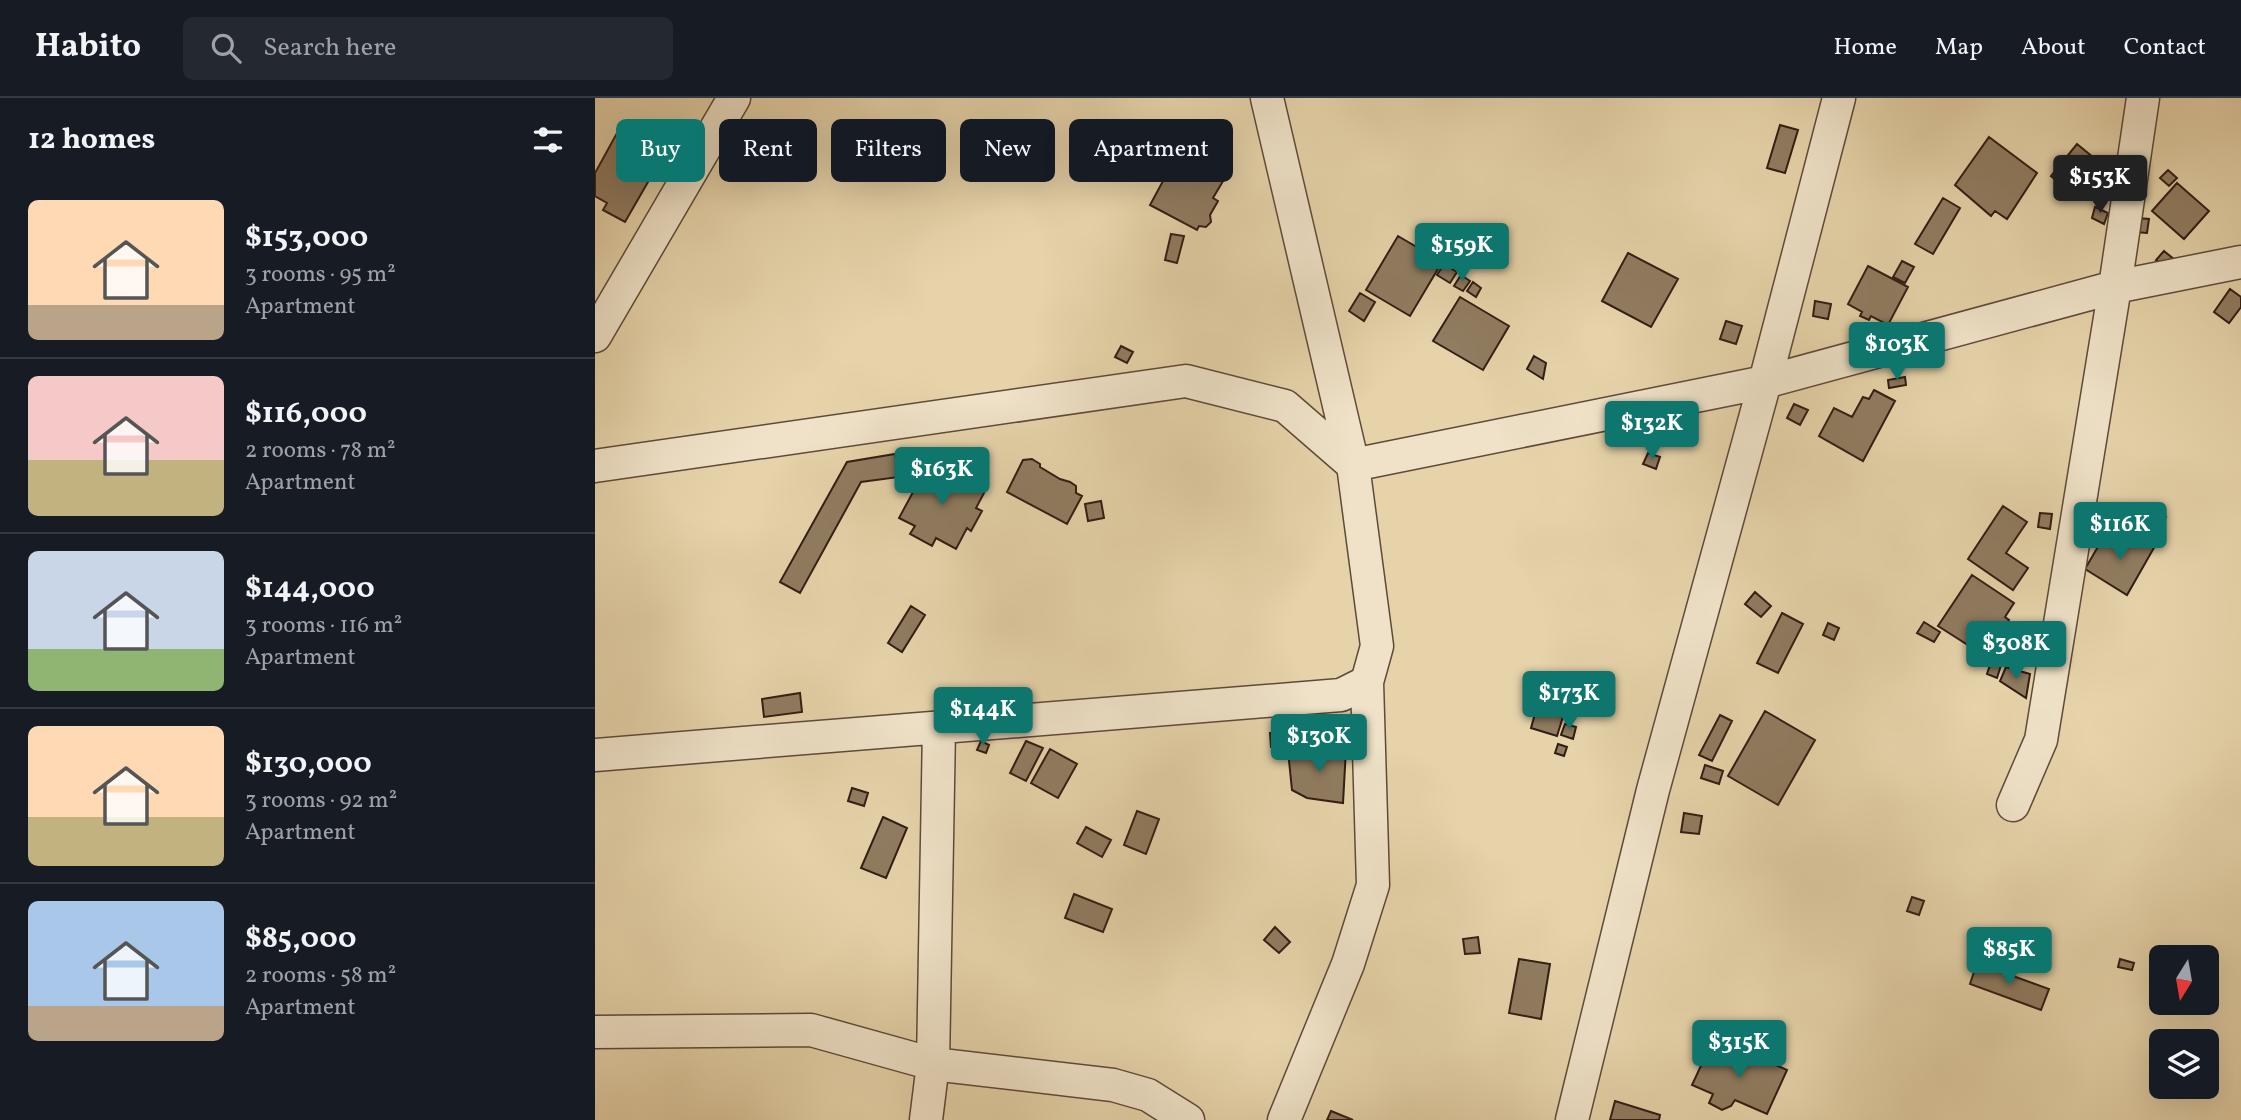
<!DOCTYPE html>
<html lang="en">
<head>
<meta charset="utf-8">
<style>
	body { margin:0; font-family:Vollkorn,serif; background:#242831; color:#f1f3f6; height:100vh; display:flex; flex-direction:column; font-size:26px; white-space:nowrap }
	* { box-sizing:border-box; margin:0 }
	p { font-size:23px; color:#9ea1a6 }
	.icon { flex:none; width:38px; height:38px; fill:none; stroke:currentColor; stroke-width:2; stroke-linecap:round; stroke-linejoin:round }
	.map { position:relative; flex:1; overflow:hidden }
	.side { display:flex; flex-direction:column; background:#171b24; width:595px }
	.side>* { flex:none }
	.guide { position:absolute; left:21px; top:21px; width:665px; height:63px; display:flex; gap:14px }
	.needle { width:46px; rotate:191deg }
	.buttons { position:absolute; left:1554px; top:847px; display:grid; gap:14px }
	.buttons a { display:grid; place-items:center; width:70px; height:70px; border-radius:10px; background:#171b24; box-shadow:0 7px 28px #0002; font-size:35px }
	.price { position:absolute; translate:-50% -60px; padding:0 16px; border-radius:7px; background:#0f766e; color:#fff; font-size:23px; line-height:46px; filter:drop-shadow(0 2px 4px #0008) }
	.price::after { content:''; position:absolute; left:50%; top:42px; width:21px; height:16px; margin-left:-10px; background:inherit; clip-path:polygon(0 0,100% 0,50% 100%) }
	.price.on { background:#222; color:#fff }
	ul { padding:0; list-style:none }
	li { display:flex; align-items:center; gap:21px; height:175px; padding:0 28px }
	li+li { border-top:2px solid #363941 }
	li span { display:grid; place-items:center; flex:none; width:196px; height:140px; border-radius:10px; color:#555 }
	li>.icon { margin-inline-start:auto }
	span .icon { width:84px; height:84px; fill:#fffc; stroke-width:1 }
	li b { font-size:30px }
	h2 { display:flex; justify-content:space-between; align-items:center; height:84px; padding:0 28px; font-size:30px }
	.pill { padding:0 24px; border-radius:10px; background:#171b24; box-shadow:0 7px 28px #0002; font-size:24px; line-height:63px }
	.pill.on { background:#0f766e; color:#fff }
	header { display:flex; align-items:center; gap:42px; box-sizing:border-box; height:98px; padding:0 35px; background:#171b24; border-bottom:2px solid #363941 }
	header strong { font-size:33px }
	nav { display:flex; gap:38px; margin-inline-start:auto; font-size:24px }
	.search { width:490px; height:63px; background:#242831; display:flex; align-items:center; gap:18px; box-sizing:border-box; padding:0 24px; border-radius:10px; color:#9ea1a6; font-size:26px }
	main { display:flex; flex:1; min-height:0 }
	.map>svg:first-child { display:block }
</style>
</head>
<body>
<header>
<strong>Habito</strong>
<div class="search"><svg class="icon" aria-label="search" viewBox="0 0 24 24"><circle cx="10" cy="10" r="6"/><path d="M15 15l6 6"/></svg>Search here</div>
<nav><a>Home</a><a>Map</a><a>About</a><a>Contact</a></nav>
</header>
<main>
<section class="side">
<h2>12 homes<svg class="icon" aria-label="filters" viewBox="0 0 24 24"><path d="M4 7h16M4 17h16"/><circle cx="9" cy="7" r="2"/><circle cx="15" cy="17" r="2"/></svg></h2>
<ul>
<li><span style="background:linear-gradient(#ffd9b3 75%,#b9a48a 0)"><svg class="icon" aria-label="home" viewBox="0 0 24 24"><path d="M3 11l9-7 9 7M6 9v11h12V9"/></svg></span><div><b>$153,000</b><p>3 rooms · 95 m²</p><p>Apartment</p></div></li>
<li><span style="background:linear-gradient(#f6c9c9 60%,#c2b280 0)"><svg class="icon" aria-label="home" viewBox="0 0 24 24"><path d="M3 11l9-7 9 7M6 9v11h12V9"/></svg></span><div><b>$116,000</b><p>2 rooms · 78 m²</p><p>Apartment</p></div></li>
<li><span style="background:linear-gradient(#c9d6e8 70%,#8fb573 0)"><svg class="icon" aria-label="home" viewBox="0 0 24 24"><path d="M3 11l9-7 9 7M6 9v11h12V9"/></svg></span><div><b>$144,000</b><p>3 rooms · 116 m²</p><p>Apartment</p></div></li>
<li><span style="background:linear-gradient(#ffd9b3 65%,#c2b280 0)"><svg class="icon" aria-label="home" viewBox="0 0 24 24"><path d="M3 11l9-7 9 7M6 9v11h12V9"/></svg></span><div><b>$130,000</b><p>3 rooms · 92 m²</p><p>Apartment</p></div></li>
<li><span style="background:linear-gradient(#a9c7e8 75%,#b9a48a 0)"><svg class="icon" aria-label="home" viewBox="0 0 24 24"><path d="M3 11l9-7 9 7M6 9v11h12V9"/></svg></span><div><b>$85,000</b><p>2 rooms · 58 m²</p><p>Apartment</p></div></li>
</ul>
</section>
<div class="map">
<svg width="1646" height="1022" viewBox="0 0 1646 1022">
	<rect width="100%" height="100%" fill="#e6d3aa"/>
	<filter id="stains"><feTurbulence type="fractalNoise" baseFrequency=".00286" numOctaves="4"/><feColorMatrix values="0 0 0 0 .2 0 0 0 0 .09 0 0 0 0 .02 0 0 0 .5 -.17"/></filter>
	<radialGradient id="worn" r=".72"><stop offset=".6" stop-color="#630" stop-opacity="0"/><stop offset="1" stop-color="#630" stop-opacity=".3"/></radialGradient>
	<path fill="#907c61" stroke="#321d12" stroke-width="2" d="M1185 27 1203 32 1190 75 1172 70Z
		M22 35 61 57 51 73 57 77 30 124 8 112 12 105 0 98V75Z
		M1394 39 1442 75 1412 121 1400 113 1396 118 1360 87Z
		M600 44 610 47 607 58 596 54Z
		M1482 46 1510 69 1484 101 1456 78Z
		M582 57 606 70 607 66 620 73 618 76 628 83 618 100 623 103 615 117 616 124 611 129 604 128 602 132 555 107Z
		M1573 72 1582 80 1574 88 1565 80Z
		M1582 85 1614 113 1589 141 1557 113Z
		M1348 100 1365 110 1338 156 1320 146Z
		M1500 109 1513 115 1509 126 1497 120Z
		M1542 120 1554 121 1552 135 1540 134Z
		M576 136 589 138 582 165 570 162Z
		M803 138 847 164 815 218 771 192Z
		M1569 153 1580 162 1573 171 1561 162Z
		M1033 155 1083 181 1056 229 1007 203Z
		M1307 163 1319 169 1310 185 1298 179Z
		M849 166 862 174 855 185 842 177Z
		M1273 168 1313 189 1293 227 1276 218 1274 222 1265 218 1267 214 1253 206Z
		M866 177 875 183 868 193 859 188Z
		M878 184 886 190 881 199 872 193Z
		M1635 191 1646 199V209L1634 225 1619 214Z
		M765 195 780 204 769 223 754 213Z
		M865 199 914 228 888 272 838 243Z
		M1220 203 1236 206 1233 221 1218 218Z
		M1131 223 1147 228 1141 246 1125 241Z
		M526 248 538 254 532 265 520 259Z
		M939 258 951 265 948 281 932 271Z
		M1310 279 1311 287 1294 290 1293 282Z
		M1279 292 1300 303 1268 363 1224 338 1239 310 1257 319 1268 299 1274 301Z
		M1199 306 1213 312 1205 327 1192 320Z
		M1053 355 1065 359 1061 371 1048 366Z
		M300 356 304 379 266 384 205 495 185 484 252 364Z
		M337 359 354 368 350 375 389 395 381 410 387 413 376 433 372 430 361 451 341 440 337 448 315 436 320 428 304 420Z
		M437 361 445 366V369L465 381 475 384 481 388V395L487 398 472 426 412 394 428 362Z
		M506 403 509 420 493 423 490 406Z
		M1408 408 1432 424 1411 455 1433 470 1418 492 1373 461Z
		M1562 412 1571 419 1564 429 1554 422Z
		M1445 415 1457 416 1455 431 1443 429Z
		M1535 434 1560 448 1532 497 1490 471 1508 440 1526 450Z
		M1377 477 1419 505 1410 519 1414 522 1390 558 1343 528Z
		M1160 494 1176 508 1166 519 1150 506Z
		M316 508 330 517 307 554 293 545Z
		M1187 515 1208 526 1183 575 1162 565Z
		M1329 524 1345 534 1339 544 1322 535Z
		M1233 525 1244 530 1239 542 1228 537Z
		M1397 561 1407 564 1402 580 1392 576Z
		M1411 569 1435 576 1431 600 1405 583Z
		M205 595 207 614 169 619 167 601Z
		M944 601 971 609 962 638 936 630Z
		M1170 613 1220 642 1183 707 1133 678Z
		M1125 617 1137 623 1117 663 1104 657Z
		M970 626 981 629 978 641 966 637Z
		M675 635H694V649H676Z
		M386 643 394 647 391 655 382 652Z
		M431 643 448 650 431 683 415 675Z
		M963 646 972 649 969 658 960 655Z
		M455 651 482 666 463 700 436 685Z
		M751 651 748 705 712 700 697 692 693 653Z
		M1110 667 1128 673 1124 686 1106 680Z
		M257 690 273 695 269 708 253 703Z
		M542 713 564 721 551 756 529 747Z
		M1089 715 1107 718 1104 736 1086 734Z
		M288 719 312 730 291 780 266 770Z
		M491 729 516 742 507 759 482 745Z
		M479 796 517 811 508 834 470 820Z
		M1317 799 1329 803 1324 817 1312 813Z
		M680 829 695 844 684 855 669 842Z
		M883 839 885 855 870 856 868 841Z
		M924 861 955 866 946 921 914 915Z
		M1525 861 1539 865 1537 872 1523 869Z
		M1382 865 1454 891 1446 912 1375 886Z
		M1116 946 1160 966 1163 959 1192 972 1172 1016 1140 1002 1136 1008 1127 1012 1114 1005 1118 996 1097 987Z
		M1020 1003 1065 1017 1064 1022H1015Z
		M736 1013 758 1022H732Z"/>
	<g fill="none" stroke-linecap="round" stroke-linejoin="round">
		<g stroke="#5f4a38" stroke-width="35">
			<path id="minor" d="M0 238 139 0
				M0 368 591 283 690 308 758 367 1170 284 1520 189 1646 164
				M0 657 746 597 772 584 782 548 758 367 672 0
				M1418 707 1446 642 1520 189 1548 0
				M0 934 216 932 338 966 518 987 553 997 593 1022
				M331 1022 338 966 344 630
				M689 1022 753 866 778 787 772 584
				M977 1022 1058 692 1170 284 1244 0"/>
		</g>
		<use href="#minor" stroke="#efe2c8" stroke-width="32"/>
	</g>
	<rect width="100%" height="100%" filter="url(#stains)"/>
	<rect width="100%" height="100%" fill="url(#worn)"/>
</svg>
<div class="buttons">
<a><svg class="needle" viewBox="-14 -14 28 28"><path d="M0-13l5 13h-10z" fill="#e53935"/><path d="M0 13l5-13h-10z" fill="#9ea1a6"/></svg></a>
<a><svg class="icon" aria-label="layers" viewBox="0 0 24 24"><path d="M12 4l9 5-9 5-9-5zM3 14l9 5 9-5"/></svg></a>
</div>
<b class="price on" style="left:1505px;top:117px">$153K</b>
<b class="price" style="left:867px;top:185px">$159K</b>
<b class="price" style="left:1302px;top:284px">$103K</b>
<b class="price" style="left:1057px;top:363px">$132K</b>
<b class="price" style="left:347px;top:409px">$163K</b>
<b class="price" style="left:1525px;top:464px">$116K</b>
<b class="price" style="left:1421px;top:583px">$308K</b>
<b class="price" style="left:974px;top:633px">$173K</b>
<b class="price" style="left:388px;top:649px">$144K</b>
<b class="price" style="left:724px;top:676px">$130K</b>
<b class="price" style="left:1414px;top:889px">$85K</b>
<b class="price" style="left:1144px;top:982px">$315K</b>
<div class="guide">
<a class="pill on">Buy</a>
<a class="pill">Rent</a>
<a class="pill">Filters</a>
<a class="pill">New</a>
<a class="pill">Apartment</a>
</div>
</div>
</main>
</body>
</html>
